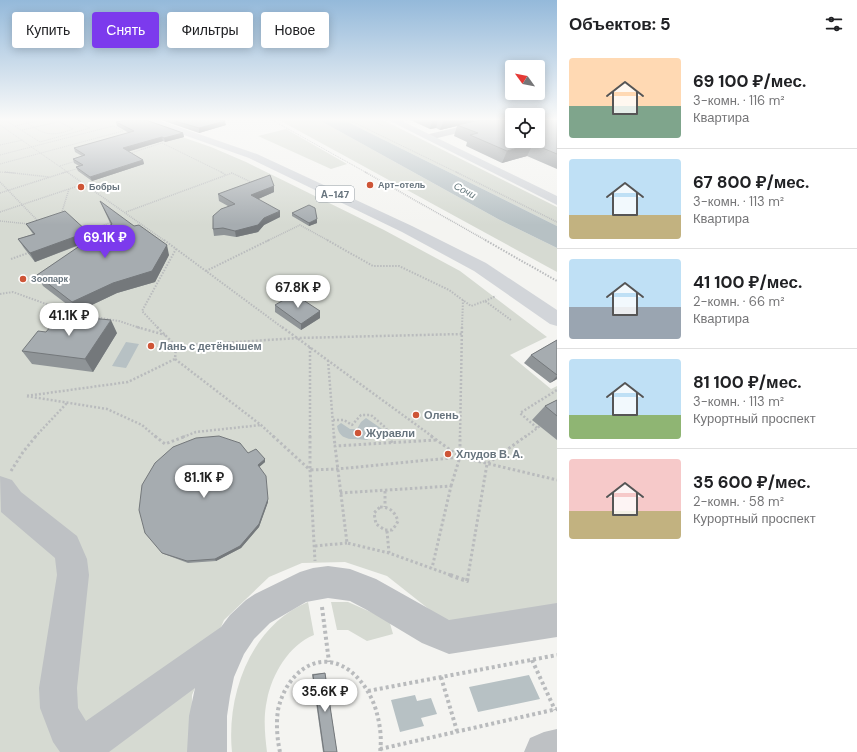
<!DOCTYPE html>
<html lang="ru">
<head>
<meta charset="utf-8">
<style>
	body { margin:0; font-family:"DM Sans",sans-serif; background:#f2f2f2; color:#202124; height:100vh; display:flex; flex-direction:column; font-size:15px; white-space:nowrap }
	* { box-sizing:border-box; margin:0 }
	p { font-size:13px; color:#757577 }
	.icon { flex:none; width:22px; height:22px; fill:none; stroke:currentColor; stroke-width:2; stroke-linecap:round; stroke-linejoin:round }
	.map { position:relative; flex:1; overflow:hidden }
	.drawer { display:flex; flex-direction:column; background:#fff; width:300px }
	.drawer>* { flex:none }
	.guide { position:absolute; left:12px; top:12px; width:380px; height:36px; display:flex; gap:8px }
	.needle { width:26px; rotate:303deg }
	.tools { position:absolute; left:505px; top:60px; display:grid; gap:8px }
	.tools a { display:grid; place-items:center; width:40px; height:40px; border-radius:4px; background:#fff; box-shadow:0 2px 10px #0003; font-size:20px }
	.price { position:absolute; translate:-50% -34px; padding:0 9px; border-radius:14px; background:#fff; color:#222; font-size:13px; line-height:26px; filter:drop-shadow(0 1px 2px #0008) }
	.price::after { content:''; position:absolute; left:50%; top:24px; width:12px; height:9px; margin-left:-6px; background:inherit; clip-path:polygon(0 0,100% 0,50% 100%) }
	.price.current { background:#7c3aed; color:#fff }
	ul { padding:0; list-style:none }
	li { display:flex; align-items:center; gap:12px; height:100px; padding:0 12px }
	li+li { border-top:1px solid #e0e0e0 }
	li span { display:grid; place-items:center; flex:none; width:112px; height:80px; border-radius:4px; color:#555 }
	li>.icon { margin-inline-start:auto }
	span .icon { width:48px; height:48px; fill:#fffc; stroke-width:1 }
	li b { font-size:17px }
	h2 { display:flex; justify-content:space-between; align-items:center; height:48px; padding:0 12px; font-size:17px }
	.chip { padding:0 14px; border-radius:4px; background:#fff; box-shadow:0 2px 10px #0003; font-size:14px; line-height:36px }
	.chip.current { background:#7c3aed; color:#fff }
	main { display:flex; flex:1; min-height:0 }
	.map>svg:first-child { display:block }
</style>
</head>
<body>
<main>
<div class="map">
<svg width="557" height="752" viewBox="0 0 557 752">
	<rect width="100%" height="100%" fill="#f4f4f1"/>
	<path fill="#d6dad2" d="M0 120H133L211 147 246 162 384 230 460 271 547 337 510 355 551 389 557 386V611L446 627 430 610 387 576 345 562 302 563 269 577 224 620 192 695 191 752H0Z
		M279 120H319L498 219 557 248V272Z
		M344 120H383L557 207V226Z
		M286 129 347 164 331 169 258 136Z
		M308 602 314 635C289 645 272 674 267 700 263 717 265 735 267 752H232C226 695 251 625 308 602Z
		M331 602H348L389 620 393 634 367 641 348 630H337Z"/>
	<path fill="#b7c1c4" d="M319 120H344L557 226V248L498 219Z
		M126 342 139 344 126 368 112 366Z
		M366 418 382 429 380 432 374 435 367 440C355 438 340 443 337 426L341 423 350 429H357L361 422Z
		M529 675 540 699 478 712 469 687Z
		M415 695 417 701 431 698 437 714 421 718 424 726 400 732 391 700Z"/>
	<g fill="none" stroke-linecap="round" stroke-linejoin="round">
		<path stroke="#b9bbbd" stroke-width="1" stroke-dasharray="1 1" stroke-linecap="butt" d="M5 120 40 142 90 128 73 120
			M23 120C43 134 49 138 73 129L56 120
			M272 120 367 173
			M349 120 458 173
			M371 120 383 126
			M0 125 69 173
			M15 126 41 120
			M22 130 67 120
			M0 145 23 140
			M128 154 162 143 223 173
			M0 155 113 126 123 131 0 164
			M60 166 76 161
			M0 172 15 173
			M62 173 80 168
			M231 173H233"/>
		<path stroke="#b9bbbd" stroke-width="1.5" stroke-dasharray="1 1" stroke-linecap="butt" d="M5 172 49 177
			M67 172 165 241
			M221 172 226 175
			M365 172 487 241
			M456 172 557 222
			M0 182 38 221
			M0 193 66 172
			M0 212 84 184
			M126 212 232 173 253 183
			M61 215 69 189
			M0 221 29 224
			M85 232 112 222
			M267 241 300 225 329 241"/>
		<path stroke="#b9bbbd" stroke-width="2" stroke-dasharray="1.5 1.5" stroke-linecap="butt" d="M164 240 283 328
			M327 240 373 266H399L449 290 471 306 485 301 511 320
			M485 240 557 281
			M11 259 31 252
			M206 271 269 240
			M0 294 13 292 71 313 119 321 140 328
			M485 301 496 296
			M158 328 142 311 176 249
			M462 328 463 300"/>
		<path stroke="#b9bbbd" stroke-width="2.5" stroke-dasharray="2 2" stroke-linecap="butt" d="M137 327 165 335
			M157 327 176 346 175 359 261 425 274 437
			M282 327 433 437
			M176 346 298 338 463 334
			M310 347V437
			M328 360 334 437
			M333 420H344L352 425 361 415H371L386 428 390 437
			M537 428 520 413 557 390
			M35 437 67 403
			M156 437 142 425 107 409 26 396 128 382 175 359
			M183 437 196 432 261 425
			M460 437 462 327
			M525 437 540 426"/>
		<path stroke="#b9bbbd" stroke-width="3" stroke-dasharray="2.5 2.5" stroke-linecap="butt" d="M155 436 165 444 186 436
			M273 436 310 470 315 561
			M310 436V470L337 469 460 457V436
			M334 436 335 446
			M389 436 392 443
			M431 436 460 457 557 480
			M436 440 335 446 347 543 389 553 453 576
			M11 471 23 452 36 436
			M451 486 460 457
			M385 491V507
			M340 493 451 486 432 568
			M380 507C390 507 395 512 398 521L396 525 392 530H385L376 524 374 513Z
			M387 531 389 553
			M315 546 347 543
			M468 576 487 464 526 436"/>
		<path stroke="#b9bbbd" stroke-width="4" stroke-dasharray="3 3" stroke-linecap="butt" d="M450 575 467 581 468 575
			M322 607 329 662
			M532 660 555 710
			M441 677 457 731
			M368 691 557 655
			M380 749 557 709
			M280 752C277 738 276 724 278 710 285 676 316 647 349 670 362 680 371 694 376 710 380 724 382 738 380 752"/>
		<path fill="#bec1c4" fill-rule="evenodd" d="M480 122 483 123 485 125 483 127 429 140 424 137 425 135Z
			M0 476 12 480 21 492 77 536 87 559 89 575 77 688 78 708 86 721 221 627 230 615 246 600 255 594 300 572 313 568 328 566 350 569 376 579 449 620 557 603V637L449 654 422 643 367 610 350 601 328 598 306 602 270 623 254 639 244 654 234 677 230 696 227 716V752H187L189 716 195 688 109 752H60L53 742 40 708 39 688 57 575 55 558 1 512Z
			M557 729V752H524L530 738 544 732Z"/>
		<path fill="#d2d5d9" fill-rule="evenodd" d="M145 120H158L257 154 412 226 486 263 557 310V326L550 324 474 271 402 232 249 158 147 122Z
			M388 120H400L557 196V205Z"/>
	</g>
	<path fill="#8f9497" d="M161 120H221L226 125 199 133Z
		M410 120H474L473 121H494L491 120H512V141H538L557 120V169L527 156 502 163 466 146 467 142 454 136 457 126 440 130 436 128 430 129Z
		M116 122 183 133 184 137 165 142 163 141 128 151 143 160 144 164 92 181 78 171 76 167 79 166 74 163 73 159 82 156 75 152 74 148 129 133 117 126Z
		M274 186V192L258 199 280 217 264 225 258 232 236 237 224 235 214 236 213 229 228 206 219 201 218 194Z
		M100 201 169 255 155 282 117 293 77 312 43 286 37 275 85 243 35 262 24 248 18 239 33 234 26 224 88 232 91 239 111 225 104 210Z
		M292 213 317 219V223L309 226 292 216Z
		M275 305 320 311V318L301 330 275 312Z
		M46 332 117 333 93 372 32 364 22 351Z
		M557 340V379L550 383 524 363 531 355Z
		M557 400V440L532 420 545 406Z
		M248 453 265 462 259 467 268 502 259 527 241 548 216 561 188 563 164 554 145 533Z
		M325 673 337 752H323L312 674Z"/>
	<path fill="#74787b" d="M432 120H438L436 128 430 129Z
		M444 120H474L472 123 457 125V126L440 130Z
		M225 121 226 125 199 133V128Z
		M183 133 184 137 165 142 164 138Z
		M162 137 163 141 124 153 123 148Z
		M512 138V141H524L522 147 503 149 506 143 509 139Z
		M533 144 527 156 502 163 507 151Z
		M143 160 144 164 92 181 90 177Z
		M274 186V192L252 202 251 195Z
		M280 211V217L264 225 258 232 236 237 235 231Z
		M317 219V223L309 226V223Z
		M88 232 91 240 35 262 30 253Z
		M167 245 169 255 155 282 117 293 77 312 72 302Z
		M320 311V318L301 330V324Z
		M111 320 117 333 93 372 85 359Z
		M557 376V379L550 383Z
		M265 459V462L258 468V465Z
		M268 499V502L259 527 241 548 216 561 215 559Z"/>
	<path fill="#a6acb0" stroke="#74787b" d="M127 120H146L183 133 164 138 162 137 123 148 143 160 90 177 76 167 83 165 73 159 85 155 74 148 134 131 116 122Z
		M172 120H221L225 121 199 128Z
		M480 120H487L492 121 503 120H512V138L509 139 506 143 514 147 532 143 533 141H538V120H557V154L533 144 507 151 470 135 478 133 457 125Z
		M270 175 274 186 251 195 280 211 264 218 258 225 235 231 223 228 213 229V216L221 209 235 204 218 194Z
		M100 201 134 226 139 225 167 245 152 271 113 283 72 302 37 275 112 224Z
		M309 205 315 208 317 219 309 223 292 213Z
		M65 211 88 232 30 253 18 239 35 234 26 224Z
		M294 294 320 311 301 324 275 305Z
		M60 315 111 320 85 359 22 351 38 331 46 332Z
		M557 340V375L531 355Z
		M557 400V416L545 406Z
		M219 436 240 443 248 453 256 449 265 459 258 465 266 476 268 499 259 524 240 546 215 559 187 561 162 553 145 533 139 510 142 485 155 463 173 447 196 438Z
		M325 673 337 752H324L313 675Z"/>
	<linearGradient id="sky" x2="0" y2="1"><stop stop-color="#94b9da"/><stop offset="0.53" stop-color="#fafaf9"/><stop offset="1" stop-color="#fafaf9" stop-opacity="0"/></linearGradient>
	<rect width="557" height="225" fill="url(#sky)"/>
	<g fill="#ce5537" stroke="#fff" stroke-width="1.5">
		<circle cx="370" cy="185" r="4"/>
		<circle cx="81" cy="187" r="4"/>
		<circle cx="23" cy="279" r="4"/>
		<circle cx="151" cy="346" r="4"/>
		<circle cx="416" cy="415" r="4"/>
		<circle cx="358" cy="433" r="4"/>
		<circle cx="448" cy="454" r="4"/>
	</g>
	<g text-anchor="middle" stroke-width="4" stroke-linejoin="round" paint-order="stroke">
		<g font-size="9" font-weight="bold" fill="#67747e" stroke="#fff" text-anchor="start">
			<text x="378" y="188">Арт-отель</text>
			<text x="89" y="190">Бобры</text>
			<text x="31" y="282">Зоопарк</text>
		</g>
		<g font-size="10" font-style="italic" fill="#63767b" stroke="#fff">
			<text transform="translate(465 190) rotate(28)" y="4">Сочи</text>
		</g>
		<rect fill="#fff" stroke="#959ea5" stroke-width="1" x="316" y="186" width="38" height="16" rx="3"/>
		<g font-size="10" font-weight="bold" fill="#67747e">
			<text x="335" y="198">А-147</text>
		</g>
		<g font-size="11" font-weight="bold" fill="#67747e" stroke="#fff" text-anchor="start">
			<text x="159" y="350">Лань с детёнышем</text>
			<text x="424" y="419">Олень</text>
			<text x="366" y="437">Журавли</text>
			<text x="456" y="458">Хлудов В. А.</text>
		</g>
	</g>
</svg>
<div class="tools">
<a><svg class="needle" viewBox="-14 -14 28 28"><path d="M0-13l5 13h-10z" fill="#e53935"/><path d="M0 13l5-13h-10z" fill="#757577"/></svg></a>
<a><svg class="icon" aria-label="locate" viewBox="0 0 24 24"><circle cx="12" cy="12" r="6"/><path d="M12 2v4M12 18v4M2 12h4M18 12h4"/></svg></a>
</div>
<b class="price current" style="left:105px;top:259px">69.1K ₽</b>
<b class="price" style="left:298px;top:309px">67.8K ₽</b>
<b class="price" style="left:69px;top:337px">41.1K ₽</b>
<b class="price" style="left:204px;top:499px">81.1K ₽</b>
<b class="price" style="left:325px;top:713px">35.6K ₽</b>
<div class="guide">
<a class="chip">Купить</a>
<a class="chip current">Снять</a>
<a class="chip">Фильтры</a>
<a class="chip">Новое</a>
</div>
</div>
<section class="drawer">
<h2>Объектов: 5<svg class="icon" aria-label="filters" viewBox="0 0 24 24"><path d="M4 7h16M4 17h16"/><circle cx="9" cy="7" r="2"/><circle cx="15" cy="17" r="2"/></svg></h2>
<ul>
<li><span style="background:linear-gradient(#ffd9b3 60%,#7fa58c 0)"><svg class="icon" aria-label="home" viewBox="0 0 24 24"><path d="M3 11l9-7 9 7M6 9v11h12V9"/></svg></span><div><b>69 100 ₽/мес.</b><p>3-комн. · 116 m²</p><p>Квартира</p></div></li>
<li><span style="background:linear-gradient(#bfe0f5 70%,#c2b280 0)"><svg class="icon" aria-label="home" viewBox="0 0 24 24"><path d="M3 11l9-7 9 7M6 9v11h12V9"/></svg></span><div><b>67 800 ₽/мес.</b><p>3-комн. · 113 m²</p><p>Квартира</p></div></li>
<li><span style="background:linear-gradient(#bfe0f5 60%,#9aa5b1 0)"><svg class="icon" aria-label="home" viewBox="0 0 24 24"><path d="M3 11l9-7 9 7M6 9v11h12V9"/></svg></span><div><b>41 100 ₽/мес.</b><p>2-комн. · 66 m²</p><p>Квартира</p></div></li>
<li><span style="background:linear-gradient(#bfe0f5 70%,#8fb573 0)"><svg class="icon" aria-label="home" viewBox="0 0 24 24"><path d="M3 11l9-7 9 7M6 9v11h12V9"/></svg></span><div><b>81 100 ₽/мес.</b><p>3-комн. · 113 m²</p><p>Курортный проспект</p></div></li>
<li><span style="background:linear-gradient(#f6c9c9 65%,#c2b280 0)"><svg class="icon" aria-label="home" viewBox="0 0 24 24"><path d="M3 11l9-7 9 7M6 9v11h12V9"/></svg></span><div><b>35 600 ₽/мес.</b><p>2-комн. · 58 m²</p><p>Курортный проспект</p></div></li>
</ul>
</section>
</main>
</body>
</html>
